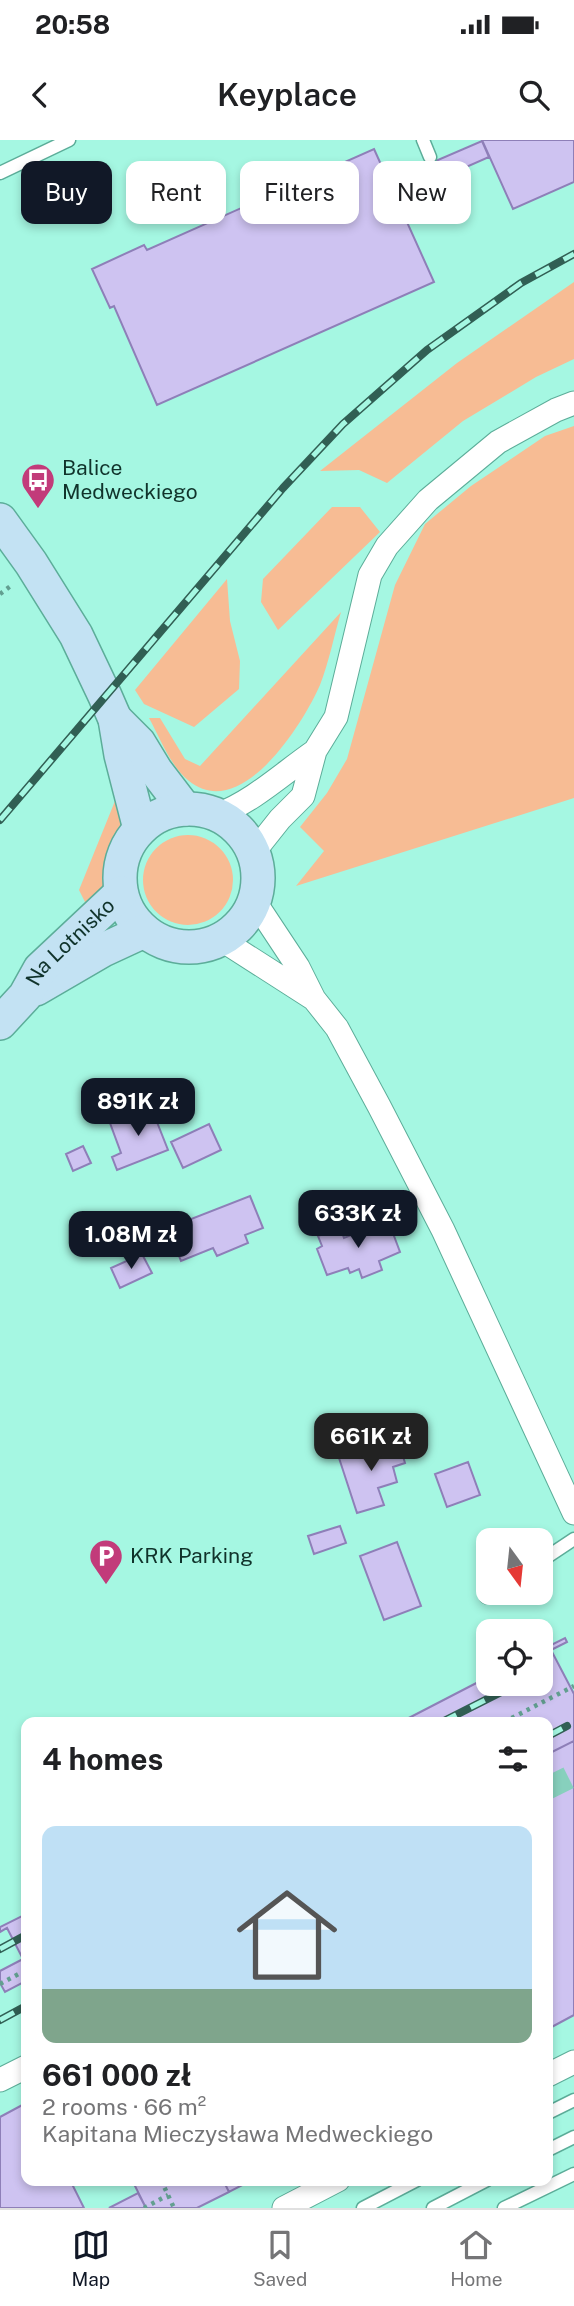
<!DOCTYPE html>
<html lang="en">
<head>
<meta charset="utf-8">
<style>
	body { margin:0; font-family:"Public Sans",sans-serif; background:#f6f6f6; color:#202124; height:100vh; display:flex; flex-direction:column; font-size:26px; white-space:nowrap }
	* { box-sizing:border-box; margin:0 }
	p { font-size:23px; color:#757577 }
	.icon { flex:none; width:38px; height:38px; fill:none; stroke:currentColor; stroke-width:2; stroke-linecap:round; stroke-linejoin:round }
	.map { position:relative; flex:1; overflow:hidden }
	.sheet { position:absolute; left:21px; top:1577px; width:532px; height:469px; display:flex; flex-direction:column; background:#fff; border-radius:14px; box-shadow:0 4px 10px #0003 }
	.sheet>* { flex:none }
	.top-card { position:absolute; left:21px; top:21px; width:532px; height:63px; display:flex; gap:14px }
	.needle { width:46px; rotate:165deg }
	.buttons { position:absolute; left:476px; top:1388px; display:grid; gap:14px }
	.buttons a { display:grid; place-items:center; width:77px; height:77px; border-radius:14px; background:#fff; box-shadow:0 4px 10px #0003; font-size:35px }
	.price { position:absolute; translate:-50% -60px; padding:0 16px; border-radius:14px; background:#111827; color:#fff; font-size:23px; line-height:46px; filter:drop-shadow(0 2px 4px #0008) }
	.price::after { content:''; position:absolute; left:50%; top:42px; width:21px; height:16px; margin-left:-10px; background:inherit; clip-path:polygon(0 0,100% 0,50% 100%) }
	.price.selected { background:#222; color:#fff }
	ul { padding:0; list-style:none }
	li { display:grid; align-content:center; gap:14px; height:371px; padding:0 21px }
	li span { display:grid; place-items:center; height:217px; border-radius:14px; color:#555 }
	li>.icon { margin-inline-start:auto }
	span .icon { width:126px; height:126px; fill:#fffc; stroke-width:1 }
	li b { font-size:30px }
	h2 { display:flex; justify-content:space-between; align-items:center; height:84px; padding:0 21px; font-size:30px }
	.chip { padding:0 24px; border-radius:14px; background:#fff; box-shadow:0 4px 10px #0003; font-size:24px; line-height:63px }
	.chip.selected { background:#111827; color:#fff }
	.status { display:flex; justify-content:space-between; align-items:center; height:49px; padding:0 35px; background:#fff; direction:ltr }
	.status svg { height:19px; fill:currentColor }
	header { display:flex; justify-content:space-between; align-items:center; height:91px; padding:0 21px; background:#fff; font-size:32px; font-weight:600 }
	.menu { display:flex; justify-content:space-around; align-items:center; height:98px; border-top:2px solid #e0e0e0; background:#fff; font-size:19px; color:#757577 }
	.menu a { display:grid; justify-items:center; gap:4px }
	.menu .selected { color:#111827 }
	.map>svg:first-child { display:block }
</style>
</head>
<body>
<div class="status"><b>20:58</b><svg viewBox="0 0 49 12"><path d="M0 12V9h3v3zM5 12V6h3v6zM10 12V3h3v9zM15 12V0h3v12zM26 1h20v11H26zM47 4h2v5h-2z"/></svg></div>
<header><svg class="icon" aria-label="back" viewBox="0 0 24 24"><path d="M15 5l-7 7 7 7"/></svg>Keyplace<svg class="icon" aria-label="search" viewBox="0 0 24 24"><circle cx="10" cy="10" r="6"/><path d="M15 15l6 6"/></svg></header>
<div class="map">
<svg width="574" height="2068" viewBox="0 0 574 2068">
	<rect width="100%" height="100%" fill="#a5f7e2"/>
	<path fill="#f7bc94" d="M574 142V219L536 237 463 281 387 343 359 330 320 331 457 223Z
		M574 286V658L296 746 324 711 300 687 327 653 347 619 395 445 425 384 471 346 545 296Z
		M332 367H360L380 392 278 490 261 462 263 439Z
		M227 439 230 481 240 521 239 549 194 587 144 564 135 550Z
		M341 472C334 496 329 522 320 545 303 584 241 683 189 641 171 627 160 598 149 578H160L185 619 200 626Z
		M122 659 123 690 110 721 105 745 88 768 79 750 115 661Z
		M143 740a45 45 0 1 1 90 0a45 45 0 1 1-90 0Z"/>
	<path fill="#cec3f1" stroke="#8e7fb8" stroke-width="2" d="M574 0V42L513 69 482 0Z
		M482 1 489 17 396 58 389 41Z
		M374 9 434 142 157 265 114 166 110 168 92 129 144 105 147 110Z
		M151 967 168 1010 117 1030 112 1017 121 1013 110 983Z
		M209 984 221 1010 183 1028 171 1002Z
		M83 1006 91 1023 73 1031 66 1014Z
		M250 1056 263 1088 245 1095 248 1103 217 1116 213 1108 181 1121 168 1088Z
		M388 1080 400 1112 379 1121 382 1130 362 1138 359 1129 350 1133 348 1128 327 1135 317 1109 322 1106 318 1096 340 1087 344 1098Z
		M142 1114 152 1133 120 1148 111 1128Z
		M398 1299 405 1323 393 1327 397 1342 378 1348 384 1365 357 1373 339 1318Z
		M468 1322 480 1355 447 1367 435 1334Z
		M340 1386 346 1403 314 1414 308 1396Z
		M397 1402 421 1466 384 1480 360 1416Z
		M565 1498 567 1502 551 1510 574 1554V1601L548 1614V1582H401L488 1537V1544H541V1510Z
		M574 1601V1875L548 1889V1614Z
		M26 1774V1841L5 1852 0 1843V1831L23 1819 7 1788 0 1792V1787Z
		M26 1963V2040H70L84 2068H0V1977Z
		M132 2040H223L229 2052 197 2068H146Z
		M223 2040H252L229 2052Z
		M138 2053 146 2068H109Z"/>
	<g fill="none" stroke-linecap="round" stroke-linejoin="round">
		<path stroke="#87d0bd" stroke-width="23" stroke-dasharray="23 11" stroke-linecap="butt" d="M548 1648 574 1635"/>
		<g stroke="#5cad99" stroke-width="15">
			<path id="lane" d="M423 0 430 17
				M0 33 69 0
				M541 1421 574 1399
				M486 1457 493 1452
				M548 1973 574 1960
				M548 2010 574 1997
				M363 2068 417 2040
				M433 2068 487 2040
				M504 2068 574 2034"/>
		</g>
		<g stroke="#5cad99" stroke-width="25">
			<path id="street" d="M217 675C254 661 283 633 315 611
				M253 713 280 679 303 656 315 611 336 577 370 435 387 406 428 360 498 302 556 270 574 263
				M255 762 298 827 314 859 337 888 379 966 443 1090 574 1373
				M222 800 314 859
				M548 1935 574 1922
				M0 1940 26 1927
				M284 2068 338 2040"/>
		</g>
		<g stroke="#5cad99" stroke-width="36">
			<g id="secondary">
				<path d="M0 380 31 423 76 495 105 556 115 579 121 615 140 689"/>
				<path d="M115 579 139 603 156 631 185 669"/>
				<circle cx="189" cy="738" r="69"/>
				<path d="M36 849 103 810 144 791"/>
				<path id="s1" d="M0 883 25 856 40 829 121 753"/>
			</g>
		</g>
		<path stroke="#629f90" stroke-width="4.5" stroke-dasharray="3.5 5" stroke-linecap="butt" d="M0 454 12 445
			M504 1582 574 1546
			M0 1844 26 1830
			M161 2040 174 2068
			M144 2068 168 2055"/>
		<use href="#lane" stroke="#fff" stroke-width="12"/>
		<use href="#street" stroke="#fff" stroke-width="23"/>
		<use href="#secondary" stroke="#c3e2f3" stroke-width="33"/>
		<g stroke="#315f54" stroke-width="8">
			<path id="rail" d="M0 680 283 348 343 284 427 210 521 143 574 114
				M442 1582 517 1544
				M548 1596 567 1586
				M0 1809 26 1795
				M0 1880 26 1866"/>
		</g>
		<use href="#rail" stroke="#a5f7e2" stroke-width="5" stroke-dasharray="16" stroke-linecap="butt"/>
	</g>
	<defs>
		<g id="bus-pin" transform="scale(1.75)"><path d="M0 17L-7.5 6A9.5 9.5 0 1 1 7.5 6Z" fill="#c23b7a" stroke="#a5f7e2"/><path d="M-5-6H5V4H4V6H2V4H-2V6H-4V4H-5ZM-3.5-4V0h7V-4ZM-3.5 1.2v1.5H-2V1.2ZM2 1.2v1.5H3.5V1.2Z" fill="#fff"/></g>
		<g id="parking-pin" transform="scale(1.75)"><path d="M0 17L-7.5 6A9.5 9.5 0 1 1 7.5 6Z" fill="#c23b7a" stroke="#a5f7e2"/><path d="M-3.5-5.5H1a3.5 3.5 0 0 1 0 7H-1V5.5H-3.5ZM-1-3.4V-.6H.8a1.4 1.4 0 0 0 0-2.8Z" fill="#fff"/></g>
	</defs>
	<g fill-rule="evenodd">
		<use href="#bus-pin" x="38" y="340"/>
		<use href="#parking-pin" x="106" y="1416"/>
	</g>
	<g text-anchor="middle" stroke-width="6" stroke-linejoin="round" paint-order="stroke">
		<g font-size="21" fill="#10332b" stroke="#a5f7e2" text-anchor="start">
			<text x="62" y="335">Balice<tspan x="62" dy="24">Medweckiego</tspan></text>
			<text x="130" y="1423">KRK Parking</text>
		</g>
		<g font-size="21" fill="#10332b" stroke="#a5f7e2">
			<text dy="7" stroke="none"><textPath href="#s1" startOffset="108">Na Lotnisko</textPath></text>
		</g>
	</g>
</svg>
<div class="buttons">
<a><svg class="needle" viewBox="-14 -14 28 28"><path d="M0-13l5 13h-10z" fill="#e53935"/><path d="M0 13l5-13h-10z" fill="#757577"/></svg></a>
<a><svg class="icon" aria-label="locate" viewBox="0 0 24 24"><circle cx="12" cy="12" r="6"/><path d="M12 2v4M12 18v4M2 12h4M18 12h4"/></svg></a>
</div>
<b class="price" style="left:138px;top:998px">891K zł</b>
<b class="price" style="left:358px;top:1110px">633K zł</b>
<b class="price" style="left:131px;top:1131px">1.08M zł</b>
<b class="price selected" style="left:371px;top:1333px">661K zł</b>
<div class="top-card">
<a class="chip selected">Buy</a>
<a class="chip">Rent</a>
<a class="chip">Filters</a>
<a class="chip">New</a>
</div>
<section class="sheet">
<h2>4 homes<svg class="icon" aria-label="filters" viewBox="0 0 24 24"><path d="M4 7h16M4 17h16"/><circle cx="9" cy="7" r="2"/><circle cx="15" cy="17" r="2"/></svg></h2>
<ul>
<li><span style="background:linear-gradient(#bfe0f5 75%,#7fa58c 0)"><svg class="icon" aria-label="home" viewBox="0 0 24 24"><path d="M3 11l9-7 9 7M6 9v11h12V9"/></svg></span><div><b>661 000 zł</b><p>2 rooms · 66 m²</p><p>Kapitana Mieczysława Medweckiego</p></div></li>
</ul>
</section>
</div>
<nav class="menu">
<a class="selected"><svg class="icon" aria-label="map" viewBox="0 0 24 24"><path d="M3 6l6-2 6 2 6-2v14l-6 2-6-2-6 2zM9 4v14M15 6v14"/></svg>Map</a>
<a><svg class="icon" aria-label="saved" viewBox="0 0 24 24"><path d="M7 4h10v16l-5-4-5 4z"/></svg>Saved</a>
<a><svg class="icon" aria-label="home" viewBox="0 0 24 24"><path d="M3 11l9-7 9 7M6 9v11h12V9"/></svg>Home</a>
</nav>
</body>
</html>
